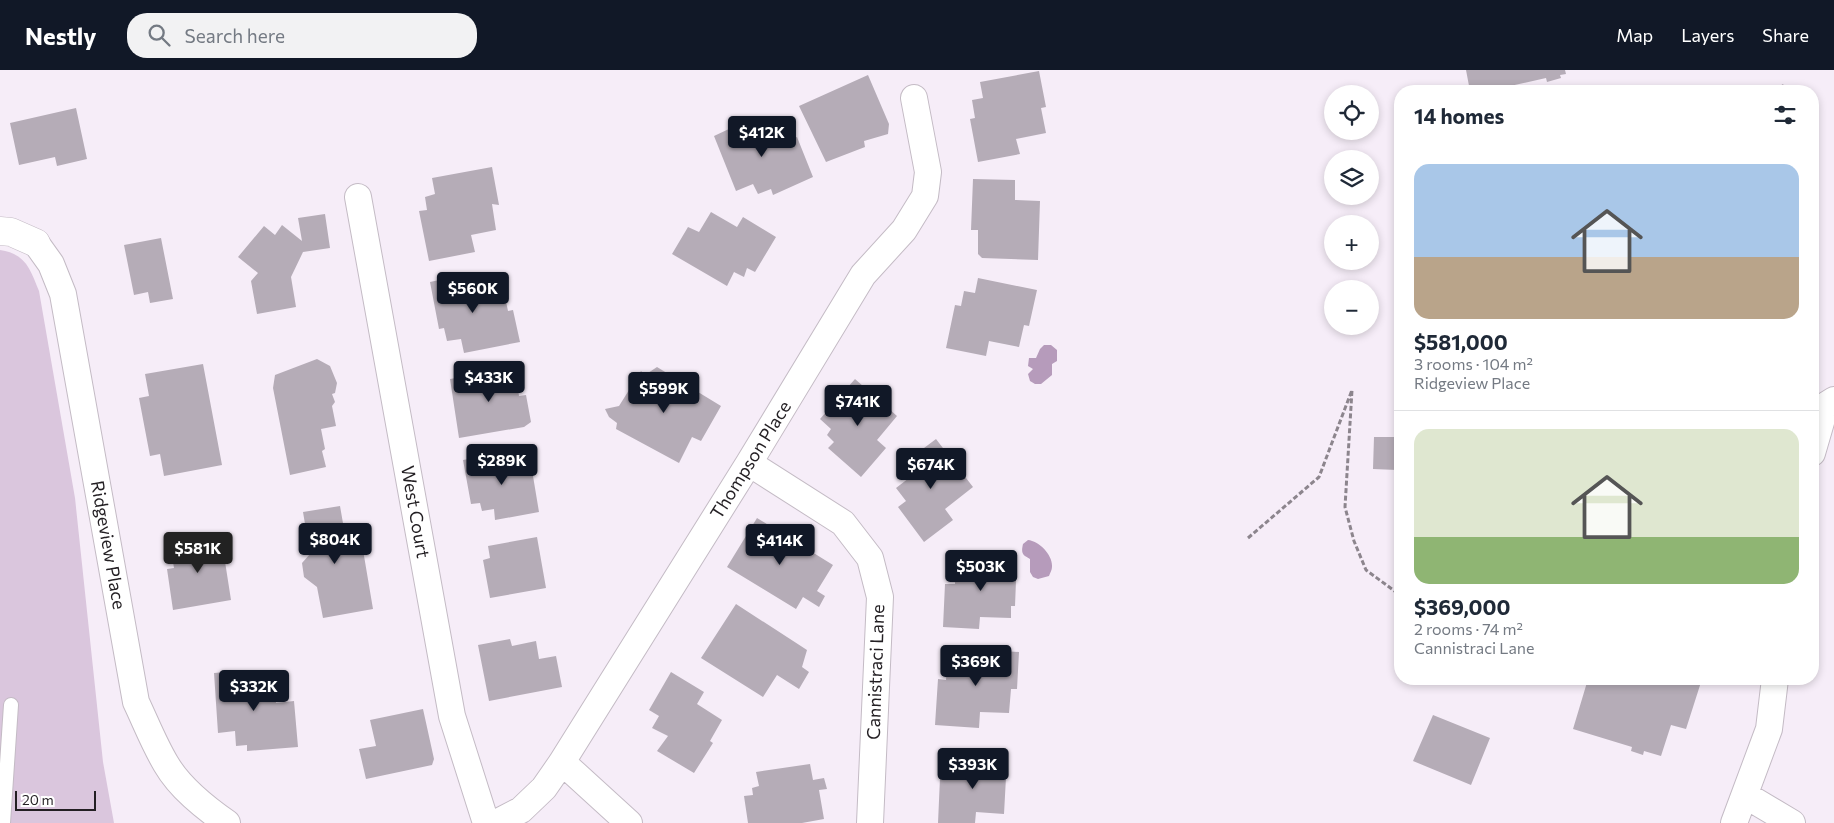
<!DOCTYPE html>
<html lang="en">
<head>
<meta charset="utf-8">
<style>
	body { margin:0; font-family:Commissioner,sans-serif; background:#f2f2f3; color:#1f2937; height:100vh; display:flex; flex-direction:column; font-size:19px; white-space:nowrap }
	* { box-sizing:border-box; margin:0 }
	p { font-size:16px; color:#747a83 }
	.icon { flex:none; width:28px; height:28px; fill:none; stroke:currentColor; stroke-width:2; stroke-linecap:round; stroke-linejoin:round }
	.map { position:relative; flex:1; overflow:hidden }
	.sheet { position:absolute; left:1394px; top:15px; width:425px; height:600px; display:flex; flex-direction:column; background:#fff; border-radius:20px; box-shadow:0 2px 8px #0003 }
	.sheet>* { flex:none }
	.tools { position:absolute; left:1324px; top:15px; display:grid; gap:10px }
	.tools a { display:grid; place-items:center; width:55px; height:55px; border-radius:50%; background:#fff; box-shadow:0 2px 8px #0003; font-size:25px }
	.scale { position:absolute; left:15px; bottom:12px; width:81px; box-sizing:border-box; padding-left:5px; border:2px solid #231f23; border-top:0; font-size:14px; line-height:18px; white-space:nowrap; color:#231f23; -webkit-text-stroke:4px #fff; paint-order:stroke }
	.price { position:absolute; translate:-50% -42px; padding:0 11px; border-radius:5px; background:#111827; color:#fff; font-size:16px; line-height:32px; filter:drop-shadow(0 1px 2px #0008) }
	.price::after { content:''; position:absolute; left:50%; top:30px; width:15px; height:11px; margin-left:-8px; background:inherit; clip-path:polygon(0 0,100% 0,50% 100%) }
	.price.current { background:#222; color:#fff }
	ul { padding:0; list-style:none }
	li { display:grid; align-content:center; gap:10px; height:265px; padding:0 20px }
	li+li { border-top:1px solid #e0e1e3 }
	li span { display:grid; place-items:center; height:155px; border-radius:15px; color:#555 }
	li>.icon { margin-inline-start:auto }
	span .icon { width:90px; height:90px; fill:#fffc; stroke-width:1 }
	li b { font-size:21px }
	h2 { display:flex; justify-content:space-between; align-items:center; height:60px; padding:0 20px; font-size:21px }
	header { display:flex; align-items:center; gap:30px; box-sizing:border-box; height:70px; padding:0 25px; background:#111827; color:#fff }
	header strong { font-size:24px }
	nav { display:flex; gap:28px; margin-inline-start:auto; font-size:18px }
	.search { width:350px; height:45px; background:#f2f2f3; display:flex; align-items:center; gap:12px; box-sizing:border-box; padding:0 18px; border-radius:20px; color:#747a83; font-size:19px }
	.map>svg:first-child { display:block }
</style>
</head>
<body>
<header>
<strong>Nestly</strong>
<div class="search"><svg class="icon" aria-label="search" viewBox="0 0 24 24"><circle cx="10" cy="10" r="6"/><path d="M15 15l6 6"/></svg>Search here</div>
<nav><a>Map</a><a>Layers</a><a>Share</a></nav>
</header>
<div class="map">
<svg width="1834" height="753" viewBox="0 0 1834 753">
	<rect width="100%" height="100%" fill="#f6edf8"/>
	<path fill="#dac6dd" d="M0 180C26 184 30 199 39 221L75 428 103 692 114 753H0Z"/>
	<path fill="#b69bbb" d="M1044 275H1051L1057 280V291L1052 294V305L1041 314H1035L1030 311 1028 304 1033 299 1028 296 1029 288H1036L1040 279Z
		M1028 470C1039 471 1053 485 1052 497 1052 500 1050 503 1049 506L1038 509 1033 507 1030 502V489C1022 485 1021 483 1023 474Z"/>
	<path fill="#b5acb7" d="M1466 0H1565L1566 4 1560 5 1561 8 1547 12 1546 8 1501 18V21H1470Z
		M1039 1 1046 37 1041 38 1046 63 1016 69 1020 84 978 92 970 49 975 48 972 30 983 28 980 12Z
		M868 5 889 54 888 64 864 71 865 77 826 92 799 36Z
		M1783 14 1787 21H1772Z
		M76 38 87 89 57 96 55 87 19 95 10 53Z
		M771 47 783 73 797 67 813 107 773 125 771 119 758 124 753 114 736 121 714 66 746 51 750 57Z
		M492 97 499 135 492 134 496 160 471 165 475 182 429 191 419 141 427 140 425 127 435 124 432 108Z
		M973 109 1015 110V130L1040 131 1038 190 982 188 978 184V160H971Z
		M711 142 737 157 743 147 776 167 755 202 747 198 744 207 734 202 727 216 672 184 688 157 699 162Z
		M325 144 330 178 303 182 291 207 296 237 257 244 251 211 258 203 238 187 264 156 275 165 282 155 302 171 298 148Z
		M161 168 173 229 150 233 148 222 134 225 124 175Z
		M471 203 475 222 503 217 508 241 513 240 520 272 464 283 461 269 447 271 444 258 439 259 430 212Z
		M978 208 1037 220 1029 256 1024 255 1019 277 989 271 986 286 946 278 955 235 961 236 964 221 975 223Z
		M317 289 330 296 337 313 335 323 332 324 335 332 332 336 336 356 321 359 325 379 322 381 326 397 290 405 273 318 275 305Z
		M203 294 222 395 164 406 160 384 150 386 139 328 149 326 145 304Z
		M657 297 721 336 701 371 692 367 679 393 616 359 617 353 609 347 605 339 619 336 641 301 645 305Z
		M515 298 519 326 526 325 531 352 524 357 459 368 450 309Z
		M855 309 897 346 877 370 886 378 861 407 828 378 834 372 827 365 831 359 820 349Z
		M1374 367H1397V400L1373 399Z
		M936 369 973 417 945 439 953 450 924 472 898 437 906 431 896 418 909 408 900 396Z
		M503 383 504 393 530 388 539 442 495 450 494 439 482 441 480 433 471 434 463 390Z
		M340 436 347 476 362 474 373 539 323 548 317 517 304 507 302 493 310 484 303 442Z
		M757 448 833 495 817 521 825 526 819 537 803 527 796 539 727 497Z
		M221 466 231 530 173 540 167 499 174 498 170 474Z
		M537 467 546 518 490 528 483 490 490 488 488 476Z
		M971 484 1017 486 1015 536H1011V548L980 547 979 559 943 557 945 514H955V499L971 500Z
		M736 534 807 580 802 597 809 602 799 619 777 605 763 627 701 588Z
		M510 569 512 576 536 571 539 589 556 586 562 617 489 631 478 575Z
		M958 578 1019 582 1017 619H1011L1009 643 980 642 979 658 935 655 938 609 946 610 947 594 957 595Z
		M250 600V607L273 605 276 633 294 631 298 677 247 681V675L236 676 235 661 218 663 214 603Z
		M671 602 704 622 697 634 722 650 710 671 713 673 694 703 657 681 668 666 652 658 659 646 649 640Z
		M1588 609H1702L1686 659 1671 655 1661 686 1644 681 1643 685 1631 681 1632 677 1573 659Z
		M423 639 434 689 432 695 366 709 359 679 376 676 370 650Z
		M1433 645 1490 668 1471 715 1413 691Z
		M960 686 1007 689 1004 744 976 742 975 753H938L940 708H950L951 701 959 702Z
		M810 694 813 710 824 708 827 719 819 720 824 749 802 753H748L744 726 753 725 752 718 759 716 756 702Z"/>
	<g fill="none" stroke-linecap="round" stroke-linejoin="round">
		<g stroke="#c4bbc5" stroke-width="16">
			<path id="lane" d="M3 753 11 635"/>
		</g>
		<g stroke="#c4bbc5" stroke-width="28">
			<path id="street" d="M358 127 452 646 486 753
				M36 173 51 194 63 224 136 632C146 653 154 674 166 694 180 718 204 737 227 753
				M1812 383 1826 335 1834 330
				M749 393 843 453 870 488 880 527 870 753
				M562 692 629 753
				M1745 725 1792 753
				M496 753 521 740 544 718 562 692 749 393 863 205 904 160 925 126 928 102 914 28
				M1734 753 1769 659 1775 609"/>
		</g>
		<g stroke="#c4bbc5" stroke-width="29">
			<path id="secondary" d="M0 161 11 162 36 173"/>
		</g>
		<path stroke="#8c858d" stroke-width="3" stroke-dasharray="5 2.5" stroke-linecap="butt" d="M1248 468 1319 407 1352 320 1345 437 1354 471 1366 500 1400 525"/>
		<use href="#lane" stroke="#fff" stroke-width="14"/>
		<use href="#street" stroke="#fff" stroke-width="26"/>
		<use href="#secondary" stroke="#fff" stroke-width="28"/>
	</g>
	<g text-anchor="middle" stroke-width="4" stroke-linejoin="round" paint-order="stroke">
		<g font-size="18" fill="#231f23" stroke="#fff">
			<text transform="translate(751 390) rotate(-58)" y="6">Thompson Place</text>
			<text transform="translate(415 442) rotate(80)" y="6">West Court</text>
			<text transform="translate(108 475) rotate(80)" y="6">Ridgeview Place</text>
			<text transform="translate(876 602) rotate(-88)" y="6">Cannistraci Lane</text>
		</g>
	</g>
</svg>
<div class="tools">
<a><svg class="icon" aria-label="locate" viewBox="0 0 24 24"><circle cx="12" cy="12" r="6"/><path d="M12 2v4M12 18v4M2 12h4M18 12h4"/></svg></a>
<a><svg class="icon" aria-label="layers" viewBox="0 0 24 24"><path d="M12 4l9 5-9 5-9-5zM3 14l9 5 9-5"/></svg></a>
<a>+</a>
<a>−</a>
</div>
<div class="scale">20 m</div>
<b class="price" style="left:762px;top:88px">$412K</b>
<b class="price" style="left:473px;top:244px">$560K</b>
<b class="price" style="left:489px;top:333px">$433K</b>
<b class="price" style="left:664px;top:344px">$599K</b>
<b class="price" style="left:858px;top:357px">$741K</b>
<b class="price" style="left:502px;top:416px">$289K</b>
<b class="price" style="left:931px;top:420px">$674K</b>
<b class="price" style="left:335px;top:495px">$804K</b>
<b class="price" style="left:780px;top:496px">$414K</b>
<b class="price current" style="left:198px;top:504px">$581K</b>
<b class="price" style="left:981px;top:522px">$503K</b>
<b class="price" style="left:976px;top:617px">$369K</b>
<b class="price" style="left:254px;top:642px">$332K</b>
<b class="price" style="left:973px;top:720px">$393K</b>
<section class="sheet">
<h2>14 homes<svg class="icon" aria-label="filters" viewBox="0 0 24 24"><path d="M4 7h16M4 17h16"/><circle cx="9" cy="7" r="2"/><circle cx="15" cy="17" r="2"/></svg></h2>
<ul>
<li><span style="background:linear-gradient(#a9c7e8 60%,#b9a48a 0)"><svg class="icon" aria-label="home" viewBox="0 0 24 24"><path d="M3 11l9-7 9 7M6 9v11h12V9"/></svg></span><div><b>$581,000</b><p>3 rooms · 104 m²</p><p>Ridgeview Place</p></div></li>
<li><span style="background:linear-gradient(#dfe7d0 70%,#8fb573 0)"><svg class="icon" aria-label="home" viewBox="0 0 24 24"><path d="M3 11l9-7 9 7M6 9v11h12V9"/></svg></span><div><b>$369,000</b><p>2 rooms · 74 m²</p><p>Cannistraci Lane</p></div></li>
</ul>
</section>
</div>
</body>
</html>
